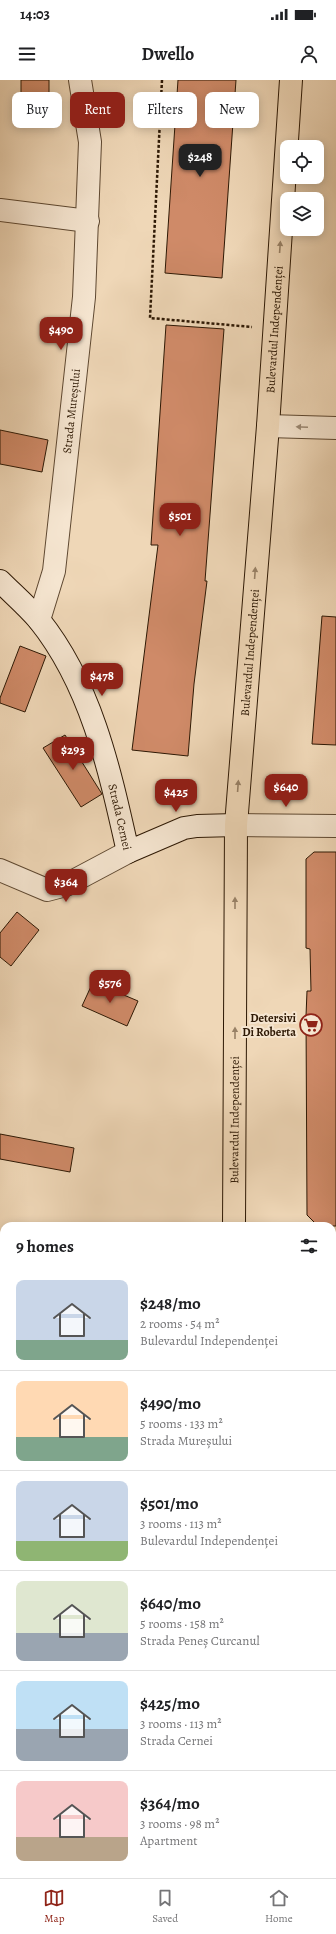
<!DOCTYPE html>
<html lang="en">
<head>
<meta charset="utf-8">
<style>
	body { margin:0; font-family:Alegreya,serif; background:#f6f6f6; color:#202124; height:100vh; display:flex; flex-direction:column; font-size:15px; white-space:nowrap }
	* { box-sizing:border-box; margin:0 }
	p { font-size:13px; color:#757577 }
	.icon { flex:none; width:22px; height:22px; fill:none; stroke:currentColor; stroke-width:2; stroke-linecap:round; stroke-linejoin:round }
	.map { position:relative; flex:1; overflow:hidden }
	.side { position:absolute; left:0px; top:1142px; width:336px; height:656px; display:flex; flex-direction:column; background:#fff; border-radius:12px 12px 0 0; box-shadow:0 2px 10px #0003 }
	.side>* { flex:none }
	.guide { position:absolute; left:12px; top:12px; width:312px; height:36px; display:flex; gap:8px }
	.fabs { position:absolute; left:280px; top:60px; display:grid; gap:8px }
	.fabs a { display:grid; place-items:center; width:44px; height:44px; border-radius:8px; background:#fff; box-shadow:0 2px 10px #0003; font-size:20px }
	.price { position:absolute; translate:-50% -34px; padding:0 9px; border-radius:8px; background:#8f2418; color:#fff; font-size:13px; line-height:26px; filter:drop-shadow(0 1px 2px #0008) }
	.price::after { content:''; position:absolute; left:50%; top:24px; width:12px; height:9px; margin-left:-6px; background:inherit; clip-path:polygon(0 0,100% 0,50% 100%) }
	.price.selected { background:#222; color:#fff }
	ul { padding:0; list-style:none }
	li { display:flex; align-items:center; gap:12px; height:100px; padding:0 16px }
	li+li { border-top:1px solid #e0e0e0 }
	li span { display:grid; place-items:center; flex:none; width:112px; height:80px; border-radius:8px; color:#555 }
	li>.icon { margin-inline-start:auto }
	span .icon { width:48px; height:48px; fill:#fffc; stroke-width:1 }
	li b { font-size:17px }
	h2 { display:flex; justify-content:space-between; align-items:center; height:48px; padding:0 16px; font-size:17px }
	.tag { padding:0 14px; border-radius:8px; background:#fff; box-shadow:0 2px 10px #0003; font-size:14px; line-height:36px }
	.tag.selected { background:#8f2418; color:#fff }
	.status { display:flex; justify-content:space-between; align-items:center; height:28px; padding:0 20px; background:#fff; direction:ltr }
	.status svg { height:11px; fill:currentColor }
	header { display:flex; justify-content:space-between; align-items:center; height:52px; padding:0 16px; background:#fff; font-size:18px; font-weight:700 }
	.tabs { display:flex; justify-content:space-around; align-items:center; height:56px; border-top:1px solid #e0e0e0; background:#fff; font-size:11px; color:#757577 }
	.tabs a { display:grid; justify-items:center; gap:2px }
	.tabs .selected { color:#8f2418 }
	.map>svg:first-child { display:block }
</style>
</head>
<body>
<div class="status"><b>14:03</b><svg viewBox="0 0 49 12"><path d="M0 12V9h3v3zM5 12V6h3v6zM10 12V3h3v9zM15 12V0h3v12zM26 1h20v11H26zM47 4h2v5h-2z"/></svg></div>
<header><svg class="icon" aria-label="menu" viewBox="0 0 24 24"><path d="M4 6h16M4 12h16M4 18h16"/></svg>Dwello<svg class="icon" aria-label="person" viewBox="0 0 24 24"><circle cx="12" cy="8" r="4"/><path d="M4 21q1-7 8-7t8 7"/></svg></header>
<div class="map">
<svg width="336" height="1798" viewBox="0 0 336 1798">
	<rect width="100%" height="100%" fill="#efd7b7"/>
	<filter id="stains"><feTurbulence type="fractalNoise" baseFrequency=".005" numOctaves="4"/><feColorMatrix values="0 0 0 0 .2 0 0 0 0 .09 0 0 0 0 .02 0 0 0 .5 -.17"/></filter>
	<radialGradient id="worn" r=".72"><stop offset=".6" stop-color="#630" stop-opacity="0"/><stop offset="1" stop-color="#630" stop-opacity=".3"/></radialGradient>
	<path fill="#cf8a68" stroke="#2d1804" d="M21 0H49V20H21Z
		M178 0H236L222 198 165 193Z
		M166 245 224 249 205 501H207L194 604 188 676 132 670 158 465H151Z
		M0 350 48 360 42 392 0 384Z
		M322 536 336 537V665L312 664Z
		M20 566 46 576 25 632 0 623V618Z
		M65 655 102 714 81 727 43 668Z
		M314 772H336V1146H318L307 1135 306 936 307 911H311L310 869 306 868V779Z
		M17 832 39 850 11 886 0 877V853Z
		M93 902 138 921 127 946 82 926Z
		M0 1054 74 1068 70 1092 0 1079Z"/>
	<g fill="none" stroke-linecap="round" stroke-linejoin="round">
		<g stroke="#5e4831" stroke-width="14">
			<path id="lane" d="M132 1794 133 1798"/>
		</g>
		<g stroke="#5e4831" stroke-width="24">
			<g id="street">
				<path d="M0 130 88 141"/>
				<path d="M268 346 336 348"/>
				<path id="s1" d="M39 540 54 491 84 217 90 62 80 0"/>
				<path d="M236 745 336 746"/>
				<path d="M0 790 47 810 66 805 128 772"/>
			</g>
		</g>
		<g stroke="#2d1804" stroke-width="24">
			<g id="secondary">
				<path id="s2" d="M0 501C13 514 27 526 39 540 92 606 110 692 128 772L184 748 197 746 236 745"/>
				<path d="M0 1656 4 1655"/>
			</g>
		</g>
		<g stroke="#2d1804" stroke-width="24">
			<g id="primary">
				<path id="s3" d="M234 1146 236 745 268 346 291 0"/>
				<path d="M332 1565 336 1566"/>
				<path d="M332 1606 336 1605"/>
				<path d="M314 1794 315 1798"/>
			</g>
		</g>
		<path stroke="#2d1804" stroke-width="2.5" stroke-dasharray="3 2" stroke-linecap="butt" d="M162 0 150 238 252 247
			M332 1156H336"/>
		<use href="#lane" stroke="#f5e5d0" stroke-width="12"/>
		<use href="#street" stroke="#f5e5d0" stroke-width="22"/>
		<use href="#secondary" stroke="#f5e5d0" stroke-width="22"/>
		<use href="#primary" stroke="#efd7b7" stroke-width="22"/>
	</g>
	<defs><path id="oneway-solid" d="M-6-.8H1V-3.2L6.5 0L1 3.2V.8H-6Z"/></defs>
	<g fill="#988166">
		<use href="#oneway-solid" transform="translate(280 167) rotate(-86)"/>
		<use href="#oneway-solid" transform="translate(255 493) rotate(-86)"/>
		<use href="#oneway-solid" transform="translate(238 706) rotate(-86)"/>
		<use href="#oneway-solid" transform="translate(235 823) rotate(-90)"/>
		<use href="#oneway-solid" transform="translate(235 953) rotate(-90)"/>
	</g>
	<use fill="#9b8974" href="#oneway-solid" transform="translate(302 347) rotate(-178)"/>
	<defs>
		<g id="supermarket-ring" transform="scale(1.15)"><circle r="9.5" fill="#f5e5d0" stroke="#8f2418" stroke-width="1.5"/><path d="M-6-5.5h2.5l.6 2H6L4.5 2H-2.5L-4.4-4H-6ZM-1.5 3.2a1.3 1.3 0 1 0 .1 0ZM3 3.2a1.3 1.3 0 1 0 .1 0Z" fill="#8f2418"/></g>
	</defs>
	<g fill-rule="evenodd">
		<use href="#supermarket-ring" x="311" y="945"/>
	</g>
	<g text-anchor="middle" stroke-width="4" stroke-linejoin="round" paint-order="stroke">
		<g font-size="12" fill="#2d1804" stroke="#f5e5d0">
			<text dy="4" stroke="none"><textPath href="#s3" startOffset="898">Bulevardul Independenței</textPath></text>
			<text dy="4" stroke="none"><textPath href="#s1" startOffset="212">Strada Mureșului</textPath></text>
			<text dy="4" stroke="none"><textPath href="#s3" startOffset="574">Bulevardul Independenței</textPath></text>
			<text dy="4" stroke="none"><textPath href="#s2" startOffset="270">Strada Cernei</textPath></text>
			<text dy="4" stroke="none"><textPath href="#s3" startOffset="106">Bulevardul Independenței</textPath></text>
		</g>
		<g font-size="12" font-weight="bold" fill="#2d1804" stroke="#f5e5d0" text-anchor="end">
			<text x="296" y="942">Detersivi<tspan x="296" dy="14">Di Roberta</tspan></text>
		</g>
	</g>
	<rect width="100%" height="100%" filter="url(#stains)"/>
	<rect width="100%" height="100%" fill="url(#worn)"/>
</svg>
<div class="fabs">
<a><svg class="icon" aria-label="locate" viewBox="0 0 24 24"><circle cx="12" cy="12" r="6"/><path d="M12 2v4M12 18v4M2 12h4M18 12h4"/></svg></a>
<a><svg class="icon" aria-label="layers" viewBox="0 0 24 24"><path d="M12 4l9 5-9 5-9-5zM3 14l9 5 9-5"/></svg></a>
</div>
<b class="price selected" style="left:200px;top:98px">$248</b>
<b class="price" style="left:61px;top:271px">$490</b>
<b class="price" style="left:180px;top:457px">$501</b>
<b class="price" style="left:102px;top:617px">$478</b>
<b class="price" style="left:73px;top:691px">$293</b>
<b class="price" style="left:286px;top:728px">$640</b>
<b class="price" style="left:176px;top:733px">$425</b>
<b class="price" style="left:66px;top:823px">$364</b>
<b class="price" style="left:110px;top:924px">$576</b>
<div class="guide">
<a class="tag">Buy</a>
<a class="tag selected">Rent</a>
<a class="tag">Filters</a>
<a class="tag">New</a>
</div>
<section class="side">
<h2>9 homes<svg class="icon" aria-label="filters" viewBox="0 0 24 24"><path d="M4 7h16M4 17h16"/><circle cx="9" cy="7" r="2"/><circle cx="15" cy="17" r="2"/></svg></h2>
<ul>
<li><span style="background:linear-gradient(#c9d6e8 75%,#7fa58c 0)"><svg class="icon" aria-label="home" viewBox="0 0 24 24"><path d="M3 11l9-7 9 7M6 9v11h12V9"/></svg></span><div><b>$248/mo</b><p>2 rooms · 54 m²</p><p>Bulevardul Independenței</p></div></li>
<li><span style="background:linear-gradient(#ffd9b3 70%,#7fa58c 0)"><svg class="icon" aria-label="home" viewBox="0 0 24 24"><path d="M3 11l9-7 9 7M6 9v11h12V9"/></svg></span><div><b>$490/mo</b><p>5 rooms · 133 m²</p><p>Strada Mureșului</p></div></li>
<li><span style="background:linear-gradient(#c9d6e8 75%,#8fb573 0)"><svg class="icon" aria-label="home" viewBox="0 0 24 24"><path d="M3 11l9-7 9 7M6 9v11h12V9"/></svg></span><div><b>$501/mo</b><p>3 rooms · 113 m²</p><p>Bulevardul Independenței</p></div></li>
<li><span style="background:linear-gradient(#dfe7d0 65%,#9aa5b1 0)"><svg class="icon" aria-label="home" viewBox="0 0 24 24"><path d="M3 11l9-7 9 7M6 9v11h12V9"/></svg></span><div><b>$640/mo</b><p>5 rooms · 158 m²</p><p>Strada Peneș Curcanul</p></div></li>
<li><span style="background:linear-gradient(#bfe0f5 60%,#9aa5b1 0)"><svg class="icon" aria-label="home" viewBox="0 0 24 24"><path d="M3 11l9-7 9 7M6 9v11h12V9"/></svg></span><div><b>$425/mo</b><p>3 rooms · 113 m²</p><p>Strada Cernei</p></div></li>
<li><span style="background:linear-gradient(#f6c9c9 70%,#b9a48a 0)"><svg class="icon" aria-label="home" viewBox="0 0 24 24"><path d="M3 11l9-7 9 7M6 9v11h12V9"/></svg></span><div><b>$364/mo</b><p>3 rooms · 98 m²</p><p>Apartment</p></div></li>
</ul>
</section>
</div>
<nav class="tabs">
<a class="selected"><svg class="icon" aria-label="map" viewBox="0 0 24 24"><path d="M3 6l6-2 6 2 6-2v14l-6 2-6-2-6 2zM9 4v14M15 6v14"/></svg>Map</a>
<a><svg class="icon" aria-label="saved" viewBox="0 0 24 24"><path d="M7 4h10v16l-5-4-5 4z"/></svg>Saved</a>
<a><svg class="icon" aria-label="home" viewBox="0 0 24 24"><path d="M3 11l9-7 9 7M6 9v11h12V9"/></svg>Home</a>
</nav>
</body>
</html>
